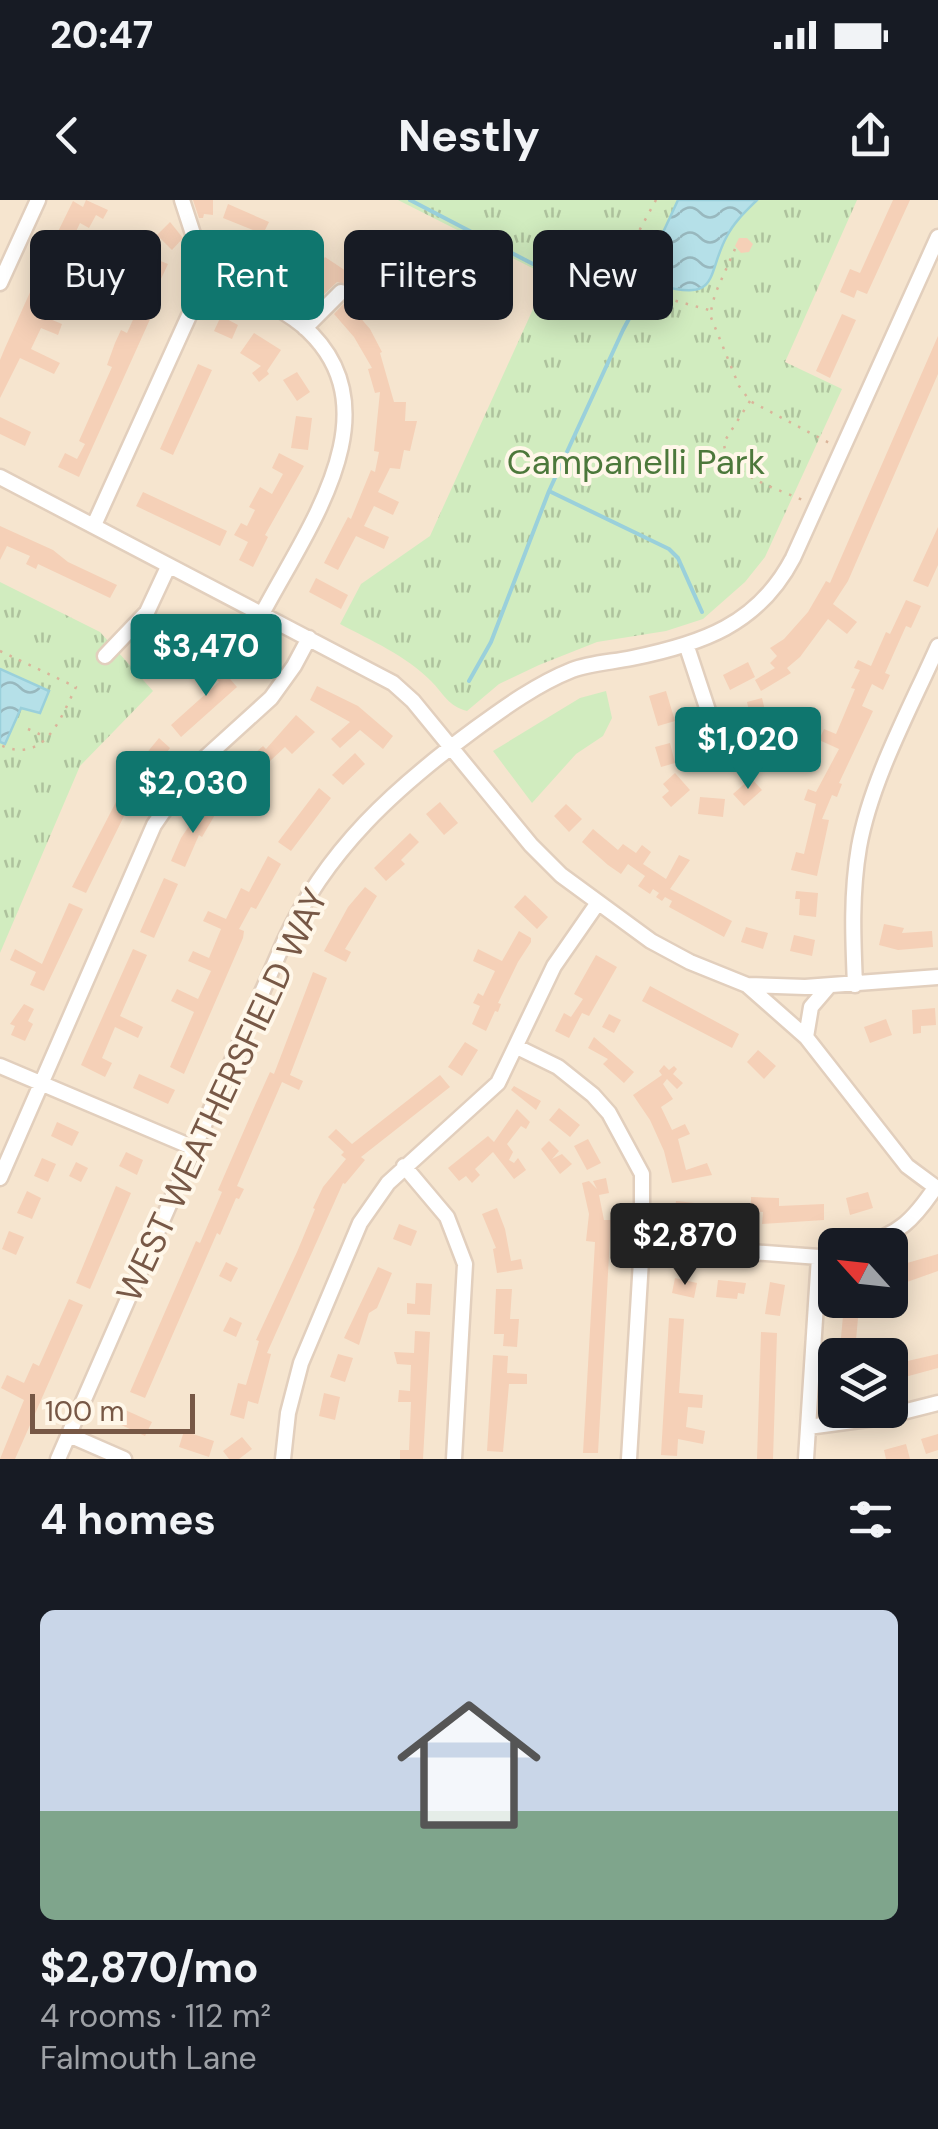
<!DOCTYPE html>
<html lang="en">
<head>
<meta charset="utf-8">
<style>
	body { margin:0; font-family:"DM Sans",sans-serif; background:#20242c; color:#f1f3f6; height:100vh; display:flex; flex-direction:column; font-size:38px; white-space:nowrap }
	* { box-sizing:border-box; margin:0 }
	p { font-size:32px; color:#9ea1a6 }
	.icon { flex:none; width:55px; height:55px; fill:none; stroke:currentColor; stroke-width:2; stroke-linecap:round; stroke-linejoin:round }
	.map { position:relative; height:1259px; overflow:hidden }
	.side { display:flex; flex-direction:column; background:#171b24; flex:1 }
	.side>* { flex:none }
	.guide { position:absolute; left:30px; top:30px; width:880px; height:90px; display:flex; gap:20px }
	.needle { width:65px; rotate:297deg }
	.buttons { position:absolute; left:818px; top:1028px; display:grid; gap:20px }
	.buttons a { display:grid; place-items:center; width:90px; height:90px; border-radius:15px; background:#171b24; box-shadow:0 5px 25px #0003; font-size:50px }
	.scale { position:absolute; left:30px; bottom:25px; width:165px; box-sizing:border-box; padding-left:10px; border:5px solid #775846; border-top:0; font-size:28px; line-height:35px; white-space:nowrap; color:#775846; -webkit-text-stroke:8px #fff7e9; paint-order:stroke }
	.price { position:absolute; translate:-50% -85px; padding:0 22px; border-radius:10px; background:#0f766e; color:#fff; font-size:32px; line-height:65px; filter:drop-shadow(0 2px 5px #0008) }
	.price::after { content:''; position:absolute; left:50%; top:60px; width:30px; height:22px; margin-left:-15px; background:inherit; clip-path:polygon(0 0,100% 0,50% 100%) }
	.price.active { background:#222; color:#fff }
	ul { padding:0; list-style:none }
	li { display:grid; align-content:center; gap:20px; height:530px; padding:0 40px }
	li span { display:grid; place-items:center; height:310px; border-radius:15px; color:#555 }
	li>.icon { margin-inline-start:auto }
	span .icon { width:180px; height:180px; fill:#fffc; stroke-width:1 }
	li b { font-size:42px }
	h2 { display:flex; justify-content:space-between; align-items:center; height:120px; padding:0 40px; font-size:42px }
	.tag { padding:0 35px; border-radius:15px; background:#171b24; box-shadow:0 5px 25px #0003; font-size:35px; line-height:90px }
	.tag.active { background:#0f766e; color:#fff }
	.status { display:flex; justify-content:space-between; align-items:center; height:70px; padding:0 50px; background:#171b24; direction:ltr }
	.status svg { height:28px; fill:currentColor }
	header { display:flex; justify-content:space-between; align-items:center; height:130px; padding:0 40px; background:#171b24; font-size:45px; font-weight:700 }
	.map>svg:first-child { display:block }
</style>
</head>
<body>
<div class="status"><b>20:47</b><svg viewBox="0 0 49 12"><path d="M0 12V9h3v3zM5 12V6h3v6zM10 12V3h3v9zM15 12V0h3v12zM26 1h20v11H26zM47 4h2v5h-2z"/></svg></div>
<header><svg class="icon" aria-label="back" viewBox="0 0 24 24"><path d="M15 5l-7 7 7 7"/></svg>Nestly<svg class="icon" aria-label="share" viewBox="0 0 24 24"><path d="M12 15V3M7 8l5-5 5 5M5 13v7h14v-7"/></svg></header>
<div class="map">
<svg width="938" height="1259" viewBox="0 0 938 1259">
	<defs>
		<pattern id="park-tufts" width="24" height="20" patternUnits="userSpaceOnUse" patternTransform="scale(2.5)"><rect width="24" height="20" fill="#d1ecbf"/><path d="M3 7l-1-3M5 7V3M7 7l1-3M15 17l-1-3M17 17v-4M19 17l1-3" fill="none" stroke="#aec29d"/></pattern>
		<pattern id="water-waves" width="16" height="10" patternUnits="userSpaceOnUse" patternTransform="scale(2.5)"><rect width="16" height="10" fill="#b5e0e8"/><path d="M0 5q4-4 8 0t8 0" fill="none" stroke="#98b8be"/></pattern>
	</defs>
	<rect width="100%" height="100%" fill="#fef3e1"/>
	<path fill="#f6e5cf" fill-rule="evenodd" d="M0 0H938V1259H0ZM835 1045H890V1100H835ZM835 1155H890V1210H835Z"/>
	<path fill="#d1ecbf" d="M606 491 612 518 603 536 576 554 532 603 493 551 580 498Z"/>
	<path fill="url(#park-tufts)" d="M398 0H857L785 162 842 189 765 357 745 382 703 419 666 431 597 442 539 465 499 484 467 511C448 506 444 494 431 481 405 455 372 441 340 424L361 384 430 336 548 76Z
		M0 382 100 432 153 491 80 566 0 753Z"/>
	<path fill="url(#water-waves)" stroke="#9ad0db" stroke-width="2.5" d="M678 0H757C746 11 734 22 727 36 706 74 721 103 659 85L650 72 654 52Z
		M0 469 49 491 40 513 21 508 5 544 0 542Z"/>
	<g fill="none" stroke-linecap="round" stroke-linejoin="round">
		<path stroke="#9ad0db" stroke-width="4" d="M410 0 631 115
			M549 291 669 349 678 358 702 412
			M469 481 491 442 549 291 623 130 631 115 661 83"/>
	</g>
	<path fill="#f5d0b7" d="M86 0 108 10 103 19 96 15 89 28 80 23 61 63 65 65 59 85 65 87 61 96 49 91 38 114 62 124 58 135 41 128 31 149 60 163 54 174 20 158 0 198V160L5 148 40 70 45 73 54 52 49 50 73 1 83 7Z
		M193 0H213V15L204 14 203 18H199Z
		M893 0H910L867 94 857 90 854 98 840 92 850 69 860 73Z
		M228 4 269 22 263 34 223 18Z
		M170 22 183 38 172 50 157 35Z
		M739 38H747L753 44 749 52 741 53 735 46Z
		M250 43 313 72 325 57 346 71 353 62 377 82 352 108 370 129 382 152 380 153 394 202H406L405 221H417L410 251 404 250 400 269 390 268 378 292 399 302 393 315 374 306 364 326 389 337 384 349 356 336 338 370 324 363 348 317 351 319 371 270 375 272 379 252 374 251 380 192 375 193 368 169 372 168 354 137 334 114 351 96 349 85 337 82 319 99 306 88 243 57Z
		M153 58 168 64 154 94 160 97 79 277 58 267 65 253 77 259 85 244 79 241 112 167 107 165 115 143 121 130 127 133 136 113 131 111 138 96 123 89 128 79 141 85Z
		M842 114 856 120 830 178 816 171Z
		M221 116 238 125 232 139 214 131Z
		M254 133 281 150 267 171 269 174 259 182 252 173 261 166 240 153Z
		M938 136V174L848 381 833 404 857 422 847 434 828 419 800 457 787 468 791 473 761 491 755 480 775 468 770 463 777 456 770 448 784 439 808 412 826 381 830 383Z
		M198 164 212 170 173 255 160 249Z
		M297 172 310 192 297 201 283 180Z
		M296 216 312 218 308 250 291 248Z
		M0 217 31 232 25 246 0 234Z
		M279 253 304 266 265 335 268 337 253 367 239 360 248 342 234 335 241 323 247 326 255 310 249 307 260 287 272 294 283 274 272 268Z
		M143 292 227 331 220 346 136 306Z
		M0 326 53 350 68 362 117 385 110 398 38 364 36 369 26 364 30 356 7 346 0 360Z
		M938 327V365L928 387 913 381Z
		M316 378 348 395 341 409 309 392Z
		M906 400 921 406 911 428 906 426 885 473 890 475 883 490 872 484 862 506 873 511 839 583 842 584 837 597 832 595 822 619 829 620 817 676 791 670 796 652 804 654 816 604 804 600 808 589 816 592 839 549 819 540 824 529 836 534 855 489 851 488 860 470 854 468 858 460 871 466 886 432 890 434Z
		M177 418 211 432 203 446 201 445 203 449 181 437 179 441 168 435Z
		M225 440 260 457 253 471 218 454Z
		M211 457 237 487 181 537 171 525 219 482 203 466Z
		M748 462 755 477 730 490 723 475Z
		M317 486 358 506 393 536 383 549 360 530 340 548 331 539 350 522 310 500Z
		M666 491 675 521 658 526 649 496Z
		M762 498 768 523 743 530 738 513 749 511 747 502Z
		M296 515 315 532 292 554 285 547 254 576 243 564 263 546 266 549Z
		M159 538 170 548 128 608 86 693 72 687 131 573 126 570 131 563 136 566Z
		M670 543 675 563 661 567 655 547Z
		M755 544H772V569L755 570Z
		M355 553 365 564 343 585 332 575Z
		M675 573 690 590 671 607 662 597 669 591 663 584Z
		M228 578 239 589 225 603 214 593Z
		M751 578 762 590 744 606 733 594Z
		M319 588 331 598 291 651 278 642Z
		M700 597 725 599 723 617 698 614Z
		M440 602 458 623 444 635 426 614Z
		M566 604 582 619 569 632 554 616Z
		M203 605 216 613 202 637 199 635 185 667 171 661 181 638Z
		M593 629 618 650 623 644 636 653 642 645 651 652 643 664 666 679 679 655 690 660 670 689 732 721 724 737 669 707 672 701 665 697 662 701 656 697 659 693 653 689 650 694 638 686 645 676 628 664 621 674 608 665 582 642Z
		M410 633 419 642 401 660 405 664 386 681 374 668Z
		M268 656 281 664 256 709 251 707 239 729 244 731 243 738 184 874 170 867 194 812 171 801 177 789 198 799 211 771 188 761 193 751 209 758 221 729 203 721 208 711 226 719 241 688 249 692Z
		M164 678 178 684 154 738 140 732Z
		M365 687 377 696 345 749 351 752 346 762 324 751 348 707Z
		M796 691 818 693 816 717 799 715 800 699H795Z
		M525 695 548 717 537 729 514 707Z
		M69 703 83 709 44 791 30 785 36 772 10 760 15 749 42 764Z
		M884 724 904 728 902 733 932 731 933 747 898 750 879 745Z
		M746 727 768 733 763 749 741 742Z
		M519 731 531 738V742L518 762 498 803 501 804 498 812 495 811 486 831 472 824 480 806 473 803 478 793 483 796 495 771 473 761 478 749 502 761Z
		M794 735 815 740 812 756 790 751Z
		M133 749 147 755 120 816 143 827 138 838 115 827 102 858 112 863 105 877 81 865Z
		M596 755 617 767 589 816 582 813 569 838 555 831 564 813 571 817 583 799 574 794Z
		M313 772 327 778 290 875 303 881 299 890 282 882 237 986 244 989 239 999 236 998 220 1035 217 1033 145 1198 130 1192 196 1041 200 1043 222 992 218 990 256 903 270 872 274 874Z
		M650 786 739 834 732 848 642 801Z
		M24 804 34 809 28 821 33 824 25 841 11 835 15 826 10 824Z
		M935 808 936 825 921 826V833L913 834 912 810Z
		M609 814 621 820 614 833 602 827Z
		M886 819 892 835 870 843 864 827Z
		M594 837 634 872 624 883 603 864 608 859 588 848Z
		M465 842 478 850 462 876 448 867Z
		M758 850 776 866 764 879 747 862Z
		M664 865 669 870 674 866 677 869 673 874 683 883 677 889 667 879 663 884 673 899 661 907 672 930 685 924 690 934 678 939 686 970 707 963 712 975 672 983 664 951 650 920 633 895 662 875 659 871Z
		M139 874 175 890 168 904 133 888Z
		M440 875 450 887 361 957 365 960 345 984 343 983 267 1153 271 1154 258 1204 248 1201 244 1219 230 1215 238 1183 246 1185 259 1141 256 1140 297 1052 315 1009 313 1008 323 987 346 959 341 955 344 952 328 937 336 929 352 944Z
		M514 886 541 901 536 910 511 890Z
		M559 908 580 925 570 937 549 920Z
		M517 909 530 922 526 929 521 926 507 944 513 952 509 960 514 963 518 958 526 970 514 979 493 952 475 969 480 975 472 983 466 976 459 981 448 968 488 936 494 942Z
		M57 922 79 932 72 946 51 936Z
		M588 939 601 963 587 970 574 946Z
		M549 941 559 951 552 959 562 954 572 964 560 974 541 949Z
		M126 952 143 960 137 975 119 966Z
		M42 958 56 964 48 982 34 976Z
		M76 962 88 968 81 982 69 976Z
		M606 978 609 993 599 995 604 1020H611L598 1253H583L595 1042 586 1041 589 1014 582 983 589 981 597 989 593 981Z
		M116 986 131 993 90 1089 76 1083Z
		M27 991 41 998 32 1019 17 1013Z
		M868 992 873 1008 850 1015 846 998Z
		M751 997 779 998V1006L824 1004V1020L762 1024 763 1012 751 1011Z
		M676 1001 695 1003 693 1019 674 1017Z
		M717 1003 741 1007 739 1023 715 1019Z
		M497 1008 505 1029 511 1061 521 1059 523 1069 497 1073 493 1049 496 1048 482 1014Z
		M399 1024 417 1031 411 1046 393 1039Z
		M9 1031 24 1037 16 1055 2 1049Z
		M938 1054V1071L890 1088V1068Z
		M226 1062 238 1068 231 1082 219 1076Z
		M378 1067 392 1073 377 1108 369 1113 359 1145 344 1138Z
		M675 1078 697 1083 694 1098 672 1093Z
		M718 1080 746 1083 744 1094 738 1093 737 1099 716 1097Z
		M770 1082 785 1085 780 1116 765 1114Z
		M416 1083 432 1084 430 1115 407 1114V1103L415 1104Z
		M496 1089H512L510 1119H519L517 1147 503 1146 504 1134H494Z
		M69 1099 83 1105 15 1259H0L24 1200 1 1188 7 1175 24 1183 33 1163 39 1166Z
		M843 1116 858 1118 856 1140 880 1144 878 1155 840 1148Z
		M230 1117 242 1123 236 1137 223 1131Z
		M669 1118 684 1119 679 1193 703 1195 702 1208 688 1207 686 1227 705 1231 703 1244 678 1239 677 1256 661 1255Z
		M415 1131 430 1132 423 1259H400V1250H409L411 1202H398L399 1190 410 1191 411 1165 397 1164 394 1152 414 1153Z
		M761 1132 777 1133 773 1259H757Z
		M338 1154 353 1158 345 1182 330 1177Z
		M938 1154V1168L894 1180 890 1165Z
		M493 1155 508 1156 507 1173 527 1174V1184H509L503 1252 487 1251Z
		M324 1193 340 1197 335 1220 319 1216Z
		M123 1209 152 1222 145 1236 117 1223Z
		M184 1231 214 1241 209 1257 179 1247Z
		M938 1234V1250L926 1254 921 1239Z
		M242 1237 252 1249 239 1259H229L223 1251Z
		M906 1244 910 1259H886L884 1250Z"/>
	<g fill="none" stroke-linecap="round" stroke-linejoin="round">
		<g stroke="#e2cfbd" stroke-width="19">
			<path id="minor" d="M182 0 207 77
				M0 83 38 0
				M305 128 341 92
				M0 277 393 483 413 501 531 645 561 675 651 741 690 762 747 785 806 837 907 966 938 989
				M94 325 207 76C239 90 275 103 302 125 399 208 306 330 262 414
				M687 447 721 550
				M105 456 147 412 168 367
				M748 785 805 787 938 777
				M855 785C853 738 851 694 859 647 871 580 910 509 938 446
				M806 837 811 807 829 786
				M517 847 558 867 593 895 609 913 642 974V1044L629 1259
				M0 866 194 948
				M404 966 447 1017 465 1064 454 1259
				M0 978 154 625 185 580 206 557 271 498 294 466 309 438
				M642 1044 819 1057 835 1052
				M861 1045C899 1035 914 1019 935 988
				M808 1227 883 1217 938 1203
				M69 1235 124 1259
				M58 1259 284 742C326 650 395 588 475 529 505 507 537 484 572 470 590 463 613 462 632 458 701 444 758 425 793 358L938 37
				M283 1259 288 1213 301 1163 360 1023 388 983 498 883 554 766 597 704
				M806 1259 819 1057"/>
		</g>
		<path stroke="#dab49a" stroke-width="2.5" stroke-dasharray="2.5 8" stroke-linecap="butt" d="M656 0 639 31 634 54 637 66 658 96 709 110
			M735 49 715 94 710 115 739 186 750 201 833 245
			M750 201 724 242C724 275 782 290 807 302
			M0 451 76 487C60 519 45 565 0 545
			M28 529 46 537"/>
		<use href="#minor" stroke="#fff" stroke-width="14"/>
	</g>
	<g text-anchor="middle" stroke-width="8" stroke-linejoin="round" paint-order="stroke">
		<g font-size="35" fill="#4c783b" stroke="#fff7e9">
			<text x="636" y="274">Campanelli Park</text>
		</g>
		<g font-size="35" fill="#775846" stroke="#fff7e9">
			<text transform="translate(222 895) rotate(-65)" y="12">WEST WEATHERSFIELD WAY</text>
		</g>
	</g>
</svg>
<div class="buttons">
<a><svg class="needle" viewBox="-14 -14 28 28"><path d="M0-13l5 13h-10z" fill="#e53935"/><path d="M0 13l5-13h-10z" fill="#9ea1a6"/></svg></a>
<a><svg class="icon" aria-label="layers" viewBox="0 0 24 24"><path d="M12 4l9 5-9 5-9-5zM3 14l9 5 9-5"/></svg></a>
</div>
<div class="scale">100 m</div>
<b class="price" style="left:206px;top:499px">$3,470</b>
<b class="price" style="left:748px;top:592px">$1,020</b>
<b class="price" style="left:193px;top:636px">$2,030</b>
<b class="price active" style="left:685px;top:1088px">$2,870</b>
<div class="guide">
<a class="tag">Buy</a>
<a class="tag active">Rent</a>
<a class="tag">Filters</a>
<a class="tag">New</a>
</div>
</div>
<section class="side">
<h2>4 homes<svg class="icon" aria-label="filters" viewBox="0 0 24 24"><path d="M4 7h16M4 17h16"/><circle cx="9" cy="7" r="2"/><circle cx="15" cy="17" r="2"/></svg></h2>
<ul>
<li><span style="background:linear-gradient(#c9d6e8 65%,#7fa58c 0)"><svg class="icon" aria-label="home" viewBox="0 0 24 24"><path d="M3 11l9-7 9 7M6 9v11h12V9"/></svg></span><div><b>$2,870/mo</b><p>4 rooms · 112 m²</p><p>Falmouth Lane</p></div></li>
</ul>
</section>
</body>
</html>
